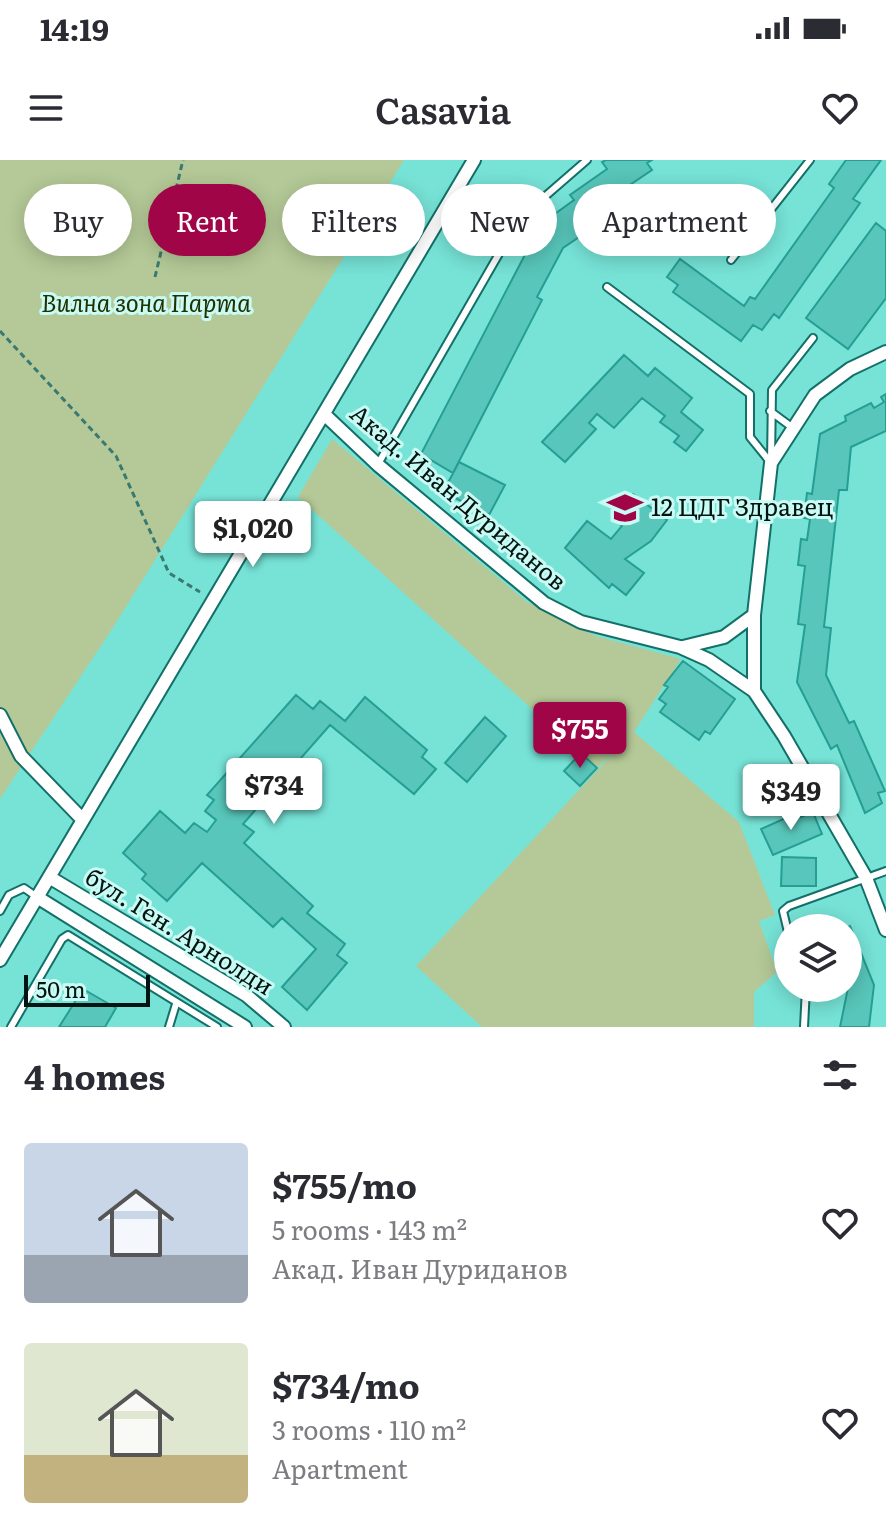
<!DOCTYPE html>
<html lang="en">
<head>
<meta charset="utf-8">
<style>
	body { margin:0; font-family:Literata,serif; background:#f7f7f7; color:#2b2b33; height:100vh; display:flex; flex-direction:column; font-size:30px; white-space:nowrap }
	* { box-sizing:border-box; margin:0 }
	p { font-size:26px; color:#7c7c81 }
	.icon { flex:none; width:44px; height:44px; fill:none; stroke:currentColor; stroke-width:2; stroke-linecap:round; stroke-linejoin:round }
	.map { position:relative; height:867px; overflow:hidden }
	.drawer { display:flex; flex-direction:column; background:#fff; flex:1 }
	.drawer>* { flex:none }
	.top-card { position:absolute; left:24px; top:24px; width:838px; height:72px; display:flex; gap:16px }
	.tools { position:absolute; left:774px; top:754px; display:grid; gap:16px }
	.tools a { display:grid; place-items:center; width:88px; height:88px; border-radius:50%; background:#fff; box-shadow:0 4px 20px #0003; font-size:40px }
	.scale { position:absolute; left:24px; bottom:20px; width:126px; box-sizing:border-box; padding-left:8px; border:4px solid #001411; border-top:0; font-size:22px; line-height:28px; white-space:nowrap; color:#001411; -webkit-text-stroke:6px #c9faf3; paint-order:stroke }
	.price { position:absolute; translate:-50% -68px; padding:0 18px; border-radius:8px; background:#fff; color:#222; font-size:26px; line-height:52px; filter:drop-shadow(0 2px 4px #0008) }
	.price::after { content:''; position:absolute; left:50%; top:48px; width:24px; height:18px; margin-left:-12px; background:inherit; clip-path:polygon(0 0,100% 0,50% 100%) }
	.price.active { background:#a00647; color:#fff }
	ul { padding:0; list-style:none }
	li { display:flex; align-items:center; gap:24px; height:200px; padding:0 24px }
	li span { display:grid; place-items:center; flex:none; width:224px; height:160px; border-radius:8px; color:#555 }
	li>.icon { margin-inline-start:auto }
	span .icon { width:96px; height:96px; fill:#fffc; stroke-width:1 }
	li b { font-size:34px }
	h2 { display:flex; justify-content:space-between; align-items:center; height:96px; padding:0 24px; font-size:34px }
	.chip { padding:0 28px; border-radius:36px; background:#fff; box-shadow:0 4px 20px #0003; font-size:28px; line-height:72px }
	.chip.active { background:#a00647; color:#fff }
	.status { display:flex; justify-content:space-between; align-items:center; height:56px; padding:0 40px; background:#fff; direction:ltr }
	.status svg { height:22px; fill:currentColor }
	header { display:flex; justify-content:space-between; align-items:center; height:104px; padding:0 24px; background:#fff; font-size:36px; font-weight:600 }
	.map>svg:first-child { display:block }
</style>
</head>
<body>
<div class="status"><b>14:19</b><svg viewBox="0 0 49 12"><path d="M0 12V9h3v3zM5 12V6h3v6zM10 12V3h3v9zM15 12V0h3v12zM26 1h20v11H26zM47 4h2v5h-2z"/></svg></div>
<header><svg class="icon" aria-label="menu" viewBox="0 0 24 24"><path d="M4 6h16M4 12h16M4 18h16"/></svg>Casavia<svg class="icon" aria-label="heart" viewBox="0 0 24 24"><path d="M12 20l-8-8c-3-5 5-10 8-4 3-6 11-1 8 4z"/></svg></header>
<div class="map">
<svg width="886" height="867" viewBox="0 0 886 867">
	<rect width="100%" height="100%" fill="#77e3d7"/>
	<path fill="#b4c997" d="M0 0H404L114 466 0 639Z
		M332 279 527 442 596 476 681 499 634 572 739 662 775 755 759 761 777 812 754 832V867H482L416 806 615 591 597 608 298 337Z"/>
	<path fill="#58c6ba" stroke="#269e93" stroke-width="2" d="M606 0H652L647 3 652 10 621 31 625 36 591 61 594 67 563 88 537 137 542 140 453 313 421 294 541 64 574 40 570 35 607 9 602 2Z
		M846 0H881L853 39 860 43 779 158 774 154 762 170 753 165 741 181 673 132 678 125 667 117 680 99 744 146 750 137 755 139 834 28 829 24Z
		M876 63 886 71V138L848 189 806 158Z
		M624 195 648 216 655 208 692 238 681 252 703 270 686 291 674 282 679 276 660 262 665 256 642 238 614 268 597 254 589 263 596 269 565 302 542 282Z
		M886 234V271L851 287 847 330H839L824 467 831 468 826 515 849 563 854 561 885 631 878 633 882 643 865 653 837 585 831 589 797 522 805 465 798 464 805 406 798 405 801 379 807 380 810 359 804 358 807 333 812 334 820 274 846 261 845 256 871 243 874 248 884 242 881 237Z
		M459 302 505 325 489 355 443 332Z
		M633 334 667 360 651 381 625 399 644 413 626 435 612 424 609 428 565 388 587 361 611 379 622 366 612 358Z
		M683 501 735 539 710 574 705 571 699 580 660 552 666 544 659 539 668 527 664 525Z
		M296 535 313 549 320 541 345 561 365 537 427 590 422 597 436 609 414 634 330 565 243 664 254 672 244 683 313 746 307 753 345 784 337 795 347 803 307 850 282 827 316 789 282 758 273 767 202 703 167 741 142 719 146 714 123 693 160 651 185 673 194 663 207 672 216 660 205 651 214 640 207 635Z
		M485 557 506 576 467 622 445 603Z
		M581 593 597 608 580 626 564 611Z
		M799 652 801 657 813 652 822 674 773 695 761 669Z
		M782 697 816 698V726H781Z
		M850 766 874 825 869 867H840L848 828 845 768Z
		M83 829 116 848 105 867H59Z"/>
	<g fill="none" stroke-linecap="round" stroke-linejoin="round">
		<g stroke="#137068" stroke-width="10">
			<path id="lane" d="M731 100 810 0
				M607 127 750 234V277L771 303 772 230 813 178
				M770 251 793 268
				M378 304 519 59 587 0
				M0 751 9 735 24 728 37 737
				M788 772 783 751 789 746 886 711
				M11 867 62 779 68 775 217 867
				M169 867 176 844
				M804 867 806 828"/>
		</g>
		<g stroke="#137068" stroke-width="16">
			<path id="street" d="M324 254 378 305 544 443 581 462 680 487 709 500 754 531 784 576 866 718 886 770
				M683 487 724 477 754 455
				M754 531V455L771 303 815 235 850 209 886 192
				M0 555 21 596 82 659
				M49 717 246 835 284 867
				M37 737 245 867
				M0 800 474 0"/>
		</g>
		<path stroke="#3a7972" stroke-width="3" stroke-dasharray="6 4" stroke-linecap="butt" d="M155 117 183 0
			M0 171 116 296 169 413 200 432"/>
		<use href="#lane" stroke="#fff" stroke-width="6"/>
		<use href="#street" stroke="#fff" stroke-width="12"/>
	</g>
	<defs>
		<g id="school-bare" transform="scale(2.76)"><path d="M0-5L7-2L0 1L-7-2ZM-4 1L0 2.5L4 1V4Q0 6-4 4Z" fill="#a00647" stroke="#c9faf3" stroke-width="2.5" paint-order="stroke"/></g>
	</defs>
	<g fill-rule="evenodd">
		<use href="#school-bare" x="625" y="348"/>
	</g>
	<g text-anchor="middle" stroke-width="6" stroke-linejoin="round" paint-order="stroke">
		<g font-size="24" font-style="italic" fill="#223101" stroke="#c9faf3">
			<text x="146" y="152">Вилна зона Парта</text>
		</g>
		<g font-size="24" fill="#001411" stroke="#c9faf3">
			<text transform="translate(458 338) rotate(40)" y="8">Акад. Иван Дуриданов</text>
			<text transform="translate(179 772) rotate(32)" y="8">бул. Ген. Арнолди</text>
		</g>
		<g font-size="24" fill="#001411" stroke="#c9faf3" text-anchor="start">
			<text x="651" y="356">12 ЦДГ Здравец</text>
		</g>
	</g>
</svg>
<div class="tools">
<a><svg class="icon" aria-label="layers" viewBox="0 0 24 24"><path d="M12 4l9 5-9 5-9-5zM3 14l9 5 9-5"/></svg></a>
</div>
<div class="scale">50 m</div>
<b class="price" style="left:253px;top:409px">$1,020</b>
<b class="price active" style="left:580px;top:610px">$755</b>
<b class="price" style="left:274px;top:666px">$734</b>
<b class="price" style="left:791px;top:672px">$349</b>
<div class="top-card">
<a class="chip">Buy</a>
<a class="chip active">Rent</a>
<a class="chip">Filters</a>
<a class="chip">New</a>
<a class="chip">Apartment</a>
</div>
</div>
<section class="drawer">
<h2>4 homes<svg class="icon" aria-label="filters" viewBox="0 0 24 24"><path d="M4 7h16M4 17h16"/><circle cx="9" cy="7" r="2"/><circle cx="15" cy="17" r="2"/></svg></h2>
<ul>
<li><span style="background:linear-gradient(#c9d6e8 70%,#9aa5b1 0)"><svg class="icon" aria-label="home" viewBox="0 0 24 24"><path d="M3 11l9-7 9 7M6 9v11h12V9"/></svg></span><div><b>$755/mo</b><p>5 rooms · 143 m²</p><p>Акад. Иван Дуриданов</p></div><svg class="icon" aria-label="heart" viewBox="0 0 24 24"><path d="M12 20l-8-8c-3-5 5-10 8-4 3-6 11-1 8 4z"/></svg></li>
<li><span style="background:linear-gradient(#dfe7d0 70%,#c2b280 0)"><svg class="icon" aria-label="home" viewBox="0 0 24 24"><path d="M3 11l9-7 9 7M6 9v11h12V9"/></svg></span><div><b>$734/mo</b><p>3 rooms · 110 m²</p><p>Apartment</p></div><svg class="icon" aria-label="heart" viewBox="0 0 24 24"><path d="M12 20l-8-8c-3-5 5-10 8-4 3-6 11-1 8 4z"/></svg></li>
</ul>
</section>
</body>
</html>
